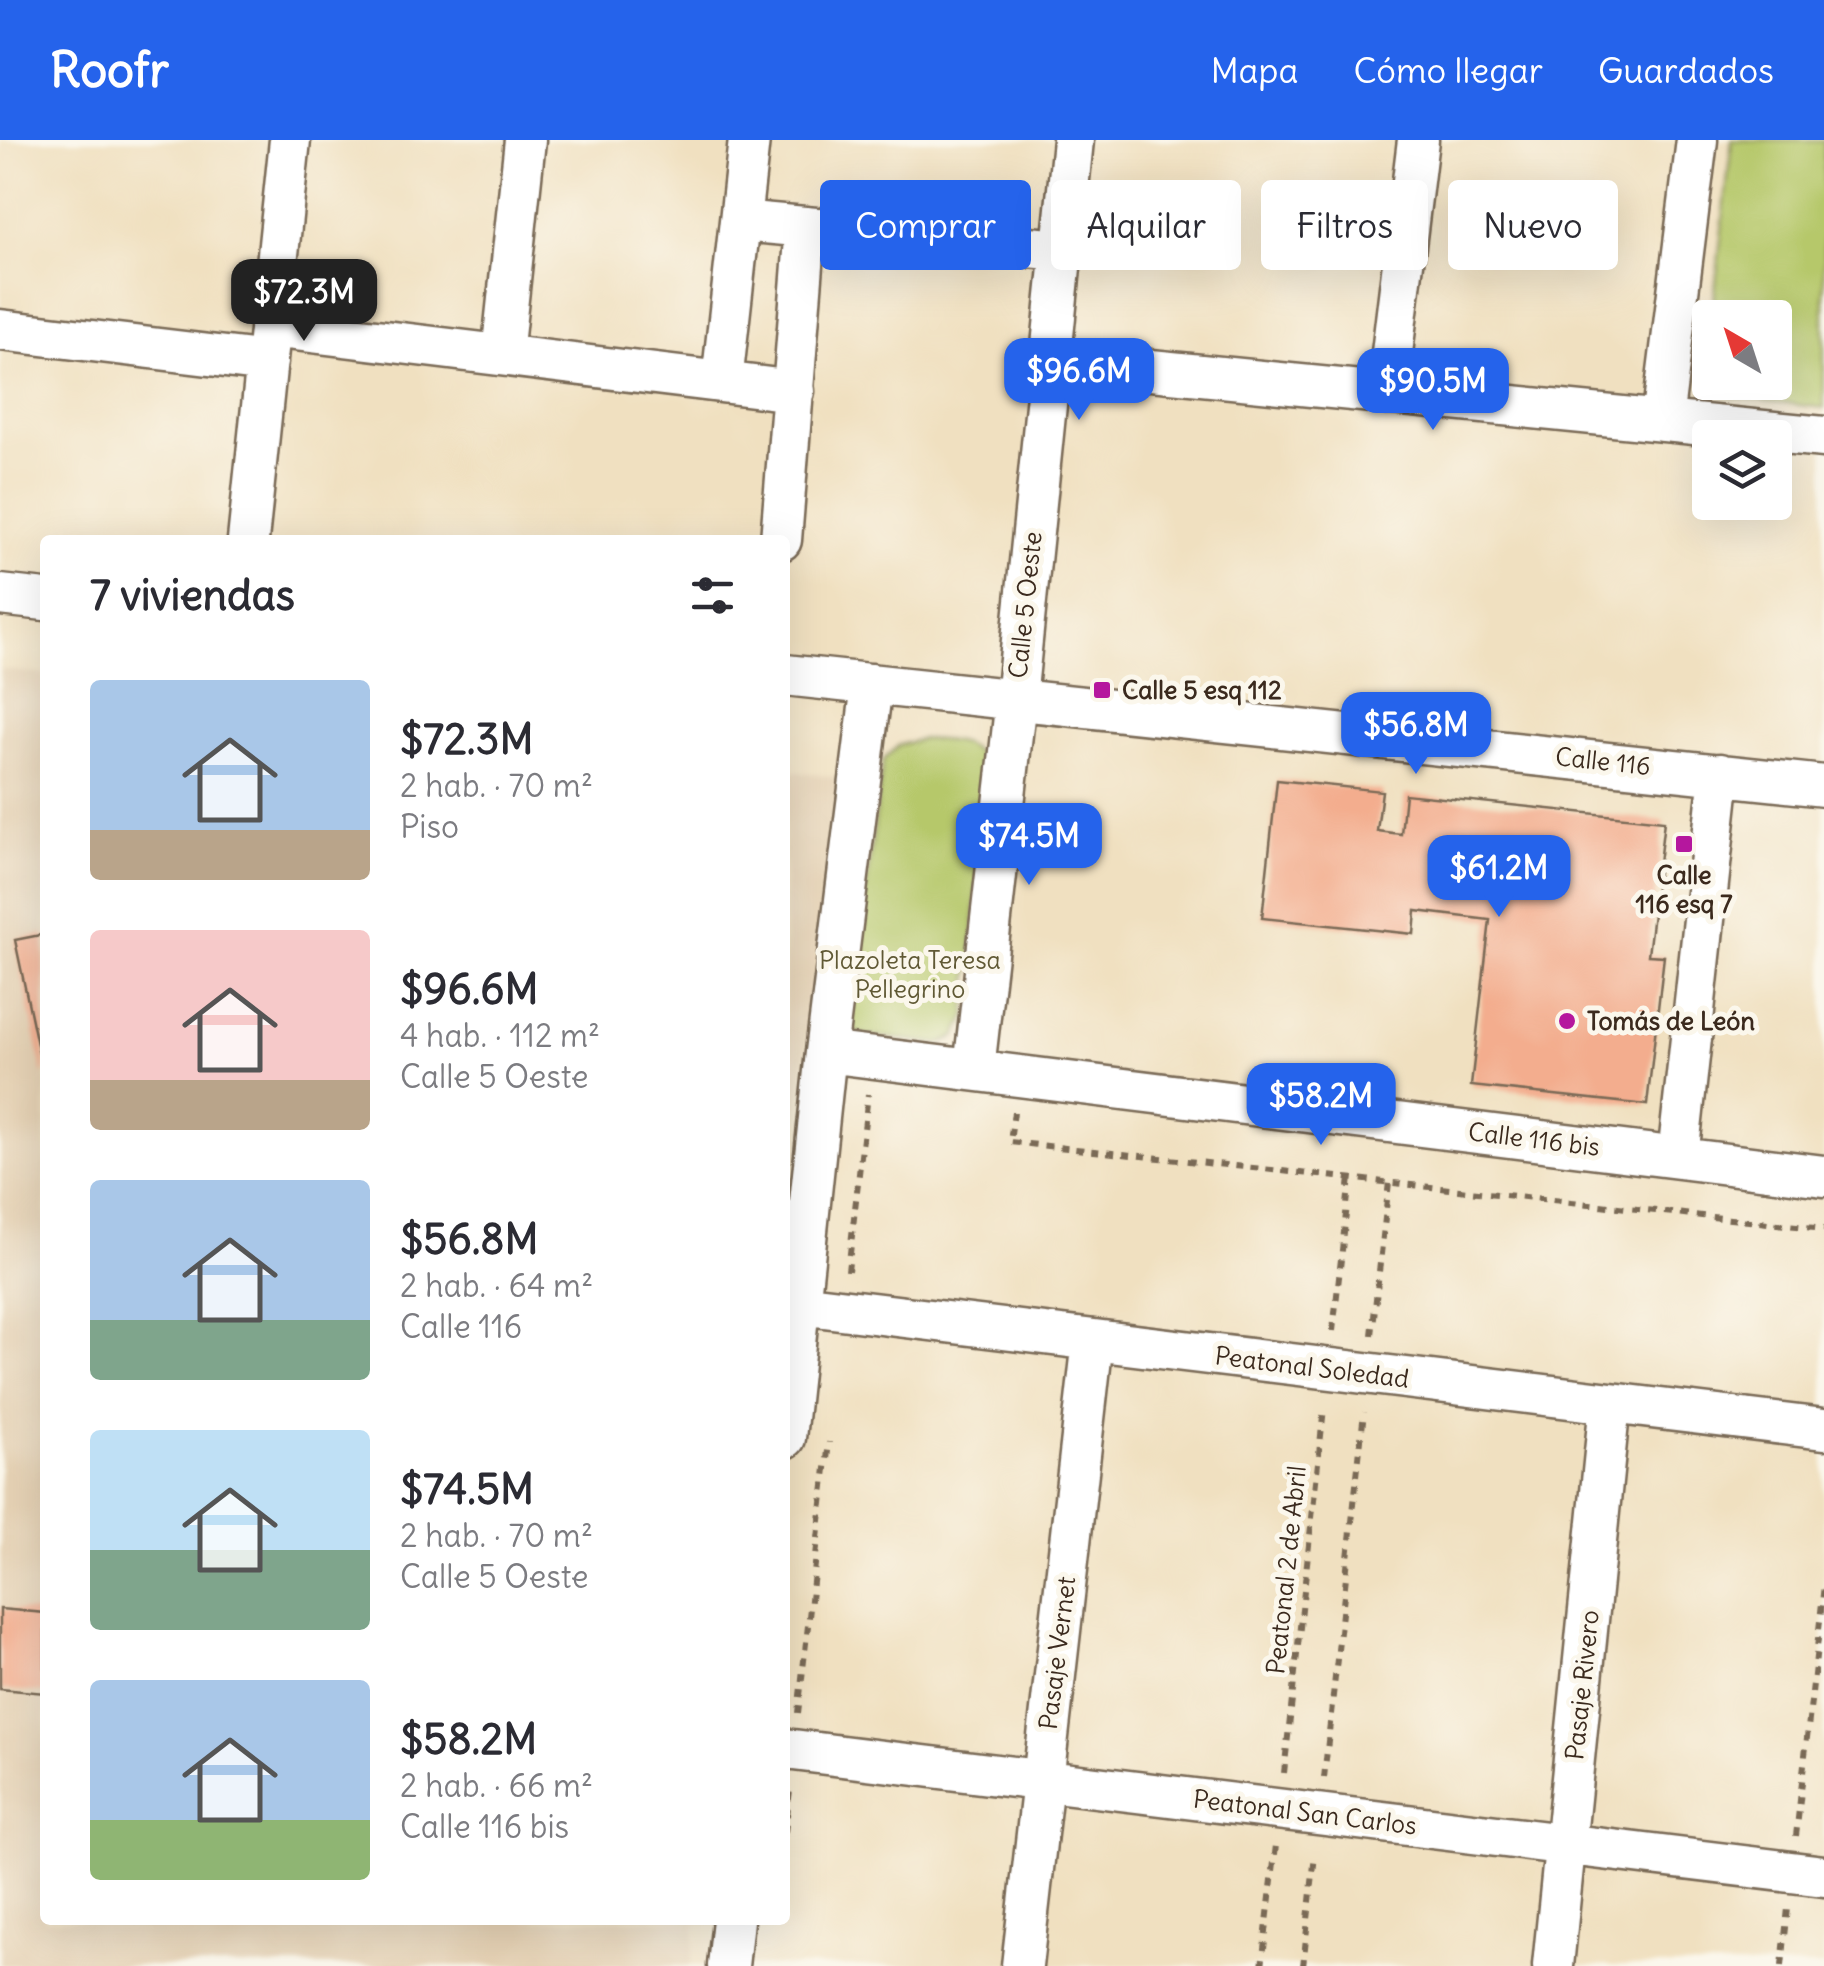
<!DOCTYPE html>
<html lang="es">
<head>
<meta charset="utf-8">
<style>
	body { margin:0; font-family:Delius,sans-serif; background:#f7f7f7; color:#2b2b33; height:100vh; display:flex; flex-direction:column; font-size:38px; white-space:nowrap }
	* { box-sizing:border-box; margin:0 }
	p { font-size:32px; color:#7c7c81 }
	.icon { flex:none; width:55px; height:55px; fill:none; stroke:currentColor; stroke-width:2; stroke-linecap:round; stroke-linejoin:round }
	.map { position:relative; flex:1; overflow:hidden }
	.details { position:absolute; left:40px; top:395px; width:750px; height:1390px; display:flex; flex-direction:column; background:#fff; border-radius:10px; box-shadow:0 10px 40px #0002 }
	.details>* { flex:none }
	.top-card { position:absolute; left:820px; top:40px; width:852px; height:90px; display:flex; gap:20px }
	.needle { width:65px; rotate:321deg }
	.buttons { position:absolute; left:1692px; top:160px; display:grid; gap:20px }
	.buttons a { display:grid; place-items:center; width:100px; height:100px; border-radius:10px; background:#fff; box-shadow:0 10px 40px #0002; font-size:50px }
	.price { position:absolute; translate:-50% -85px; padding:0 22px; border-radius:20px; background:#2563eb; color:#fff; font-size:32px; line-height:65px; filter:drop-shadow(0 2px 5px #0008) }
	.price::after { content:''; position:absolute; left:50%; top:60px; width:30px; height:22px; margin-left:-15px; background:inherit; clip-path:polygon(0 0,100% 0,50% 100%) }
	.price.active { background:#222; color:#fff }
	ul { padding:0; list-style:none }
	li { display:flex; align-items:center; gap:30px; height:250px; padding:0 50px }
	li span { display:grid; place-items:center; flex:none; width:280px; height:200px; border-radius:10px; color:#555 }
	li>.icon { margin-inline-start:auto }
	span .icon { width:120px; height:120px; fill:#fffc; stroke-width:1 }
	li b { font-size:42px }
	h2 { display:flex; justify-content:space-between; align-items:center; height:120px; padding:0 50px; font-size:42px }
	.chip { padding:0 35px; border-radius:10px; background:#fff; box-shadow:0 10px 40px #0002; font-size:35px; line-height:90px }
	.chip.active { background:#2563eb; color:#fff }
	header { display:flex; align-items:center; gap:60px; box-sizing:border-box; height:140px; padding:0 50px; background:#2563eb; color:#fff }
	header strong { font-size:48px }
	nav { display:flex; gap:55px; margin-inline-start:auto; font-size:35px }
	.map>svg:first-child { display:block }
</style>
</head>
<body>
<header>
<strong>Roofr</strong>
<nav><a>Mapa</a><a>Cómo llegar</a><a>Guardados</a></nav>
</header>
<div class="map">
<svg width="1824" height="1826" viewBox="0 0 1824 1826">
	<rect width="100%" height="100%" fill="#fbf7ec"/>
	<filter id="ink" filterUnits="userSpaceOnUse"><feTurbulence type="fractalNoise" baseFrequency=".01" numOctaves="2"/><feDisplacementMap in="SourceGraphic" scale="20" xChannelSelector="R" yChannelSelector="G"/><feConvolveMatrix kernelMatrix="1 2 1 2 8 2 1 2 1" color-interpolation-filters="sRGB"/></filter>
	<filter id="wash" filterUnits="userSpaceOnUse"><feTurbulence type="fractalNoise" baseFrequency=".0048" numOctaves="4" result="noise"/><feDisplacementMap in="SourceGraphic" scale="40" xChannelSelector="R" yChannelSelector="G"/><feGaussianBlur stdDeviation="2.25" result="paint"/><feColorMatrix in="noise" values="0 0 0 0 0 0 0 0 0 0 0 0 0 0 0 0 0 1.4 0 .05"/><feComposite in="paint" operator="in"/></filter>
	<g filter="url(#wash)">
		<rect width="100%" height="100%" fill="#f0e0c0"/>
		<path fill="#e5d1b4" d="M0 529 45 535V1780H696L691 1826H0Z
			M785 630 840 638 785 1074Z"/>
		<path fill="#b6c86b" stroke="#787944" stroke-width="2.5" d="M1732 0H1824V268L1703 254 1710 194V242H1775V178L1712 177Z
			M922 599C952 601 977 598 987 632L966 877 956 897 940 904 865 895 856 893 848 886 883 620 899 605Z"/>
		<g id="blocks">
			<path fill="#f3ad8e" d="M1277 640 1382 651 1377 691 1401 694 1405 654 1664 681 1648 815 1664 816 1647 965 1471 946 1490 780 1416 771 1414 794 1262 778Z
				M45 794V933H43L15 800Z
				M0 1469 45 1473V1553L0 1549Z"/>
		</g>
	</g>
	<g filter="url(#ink)">
		<use href="#blocks" fill-opacity="0" stroke="#7a6a57" stroke-width="2.5"/>
		<g fill="none" stroke-linecap="round" stroke-linejoin="round">
			<g stroke="#7a6a57" stroke-width="45">
				<path id="street" d="M740 81 1062 110
					M270 187 794 251
					M0 190 267 222
					M502 215 525 0
					M1050 220 1824 297
					M722 242 749 0
					M1387 254 1418 0
					M1662 281 1697 0
					M248 400 290 0
					M781 400 806 87
					M0 455 45 460
					M785 535 1824 646
					M826 912 1824 1036
					M974 929 1016 559 1073 0
					M1678 1017 1720 634
					M799 1164 1824 1289
					M785 1298 826 912 872 544
					M785 1609 1824 1736
					M728 1826 733 1780
					M1022 1826 1093 1200
					M1553 1826 1610 1263"/>
			</g>
			<path stroke="#7a6a57" stroke-width="6" stroke-dasharray="8 8" stroke-linecap="butt" d="M1014 972 1010 1002 1824 1089
				M848 1131 868 954
				M1333 1191 1350 1038
				M1372 1195 1389 1042
				M798 1573 829 1302
				M1284 1633 1324 1268
				M1324 1638 1364 1272
				M785 1692 790 1650
				M1796 1696 1824 1445
				M1262 1826 1276 1705
				M1303 1826 1315 1715
				M1782 1826 1788 1768"/>
			<use href="#street" stroke="#fff" stroke-width="40"/>
		</g>
	</g>
	<g fill="#b5179e" stroke="#fbf7ec" stroke-width="4">
		<rect x="1092" y="540" width="20" height="20" rx="5"/>
		<rect x="1674" y="694" width="20" height="20" rx="5"/>
		<circle cx="1567" cy="881" r="10"/>
	</g>
	<g text-anchor="middle" stroke-width="10" stroke-linejoin="round" paint-order="stroke">
		<g font-size="25" fill="#3b2a1e" stroke="#fbf7ec">
			<text transform="translate(1025 465) rotate(-84)" y="9">Calle 5 Oeste</text>
			<text transform="translate(1603 621) rotate(6)" y="9">Calle 116</text>
			<text transform="translate(1534 999) rotate(7)" y="9">Calle 116 bis</text>
			<text transform="translate(1312 1227) rotate(7)" y="9">Peatonal Soledad</text>
			<text transform="translate(1286 1430) rotate(-84)" y="9">Peatonal 2 de Abril</text>
			<text transform="translate(1057 1513) rotate(-83)" y="9">Pasaje Vernet</text>
			<text transform="translate(1582 1545) rotate(-84)" y="9">Pasaje Rivero</text>
			<text transform="translate(1305 1672) rotate(7)" y="9">Peatonal San Carlos</text>
		</g>
		<g font-size="25" font-weight="bold" fill="#3b2a1e" stroke="#fbf7ec" text-anchor="start">
			<text x="1122" y="559">Calle 5 esq 112</text>
			<text x="1684" y="744" text-anchor="middle">Calle<tspan x="1684" dy="29">116 esq 7</tspan></text>
			<text x="1587" y="890">Tomás de León</text>
		</g>
		<g font-size="25" fill="#605935" stroke="#fbf7ec">
			<text x="910" y="829">Plazoleta Teresa<tspan x="910" dy="29">Pellegrino</tspan></text>
		</g>
	</g>
</svg>
<div class="buttons">
<a><svg class="needle" viewBox="-14 -14 28 28"><path d="M0-13l5 13h-10z" fill="#e53935"/><path d="M0 13l5-13h-10z" fill="#7c7c81"/></svg></a>
<a><svg class="icon" aria-label="layers" viewBox="0 0 24 24"><path d="M12 4l9 5-9 5-9-5zM3 14l9 5 9-5"/></svg></a>
</div>
<b class="price active" style="left:304px;top:204px">$72.3M</b>
<b class="price" style="left:1079px;top:283px">$96.6M</b>
<b class="price" style="left:1433px;top:293px">$90.5M</b>
<b class="price" style="left:1416px;top:637px">$56.8M</b>
<b class="price" style="left:1029px;top:748px">$74.5M</b>
<b class="price" style="left:1499px;top:780px">$61.2M</b>
<b class="price" style="left:1321px;top:1008px">$58.2M</b>
<div class="top-card">
<a class="chip active">Comprar</a>
<a class="chip">Alquilar</a>
<a class="chip">Filtros</a>
<a class="chip">Nuevo</a>
</div>
<section class="details">
<h2>7 viviendas<svg class="icon" aria-label="filters" viewBox="0 0 24 24"><path d="M4 7h16M4 17h16"/><circle cx="9" cy="7" r="2"/><circle cx="15" cy="17" r="2"/></svg></h2>
<ul>
<li><span style="background:linear-gradient(#a9c7e8 75%,#b9a48a 0)"><svg class="icon" aria-label="home" viewBox="0 0 24 24"><path d="M3 11l9-7 9 7M6 9v11h12V9"/></svg></span><div><b>$72.3M</b><p>2 hab. · 70 m²</p><p>Piso</p></div></li>
<li><span style="background:linear-gradient(#f6c9c9 75%,#b9a48a 0)"><svg class="icon" aria-label="home" viewBox="0 0 24 24"><path d="M3 11l9-7 9 7M6 9v11h12V9"/></svg></span><div><b>$96.6M</b><p>4 hab. · 112 m²</p><p>Calle 5 Oeste</p></div></li>
<li><span style="background:linear-gradient(#a9c7e8 70%,#7fa58c 0)"><svg class="icon" aria-label="home" viewBox="0 0 24 24"><path d="M3 11l9-7 9 7M6 9v11h12V9"/></svg></span><div><b>$56.8M</b><p>2 hab. · 64 m²</p><p>Calle 116</p></div></li>
<li><span style="background:linear-gradient(#bfe0f5 60%,#7fa58c 0)"><svg class="icon" aria-label="home" viewBox="0 0 24 24"><path d="M3 11l9-7 9 7M6 9v11h12V9"/></svg></span><div><b>$74.5M</b><p>2 hab. · 70 m²</p><p>Calle 5 Oeste</p></div></li>
<li><span style="background:linear-gradient(#a9c7e8 70%,#8fb573 0)"><svg class="icon" aria-label="home" viewBox="0 0 24 24"><path d="M3 11l9-7 9 7M6 9v11h12V9"/></svg></span><div><b>$58.2M</b><p>2 hab. · 66 m²</p><p>Calle 116 bis</p></div></li>
</ul>
</section>
</div>
</body>
</html>
